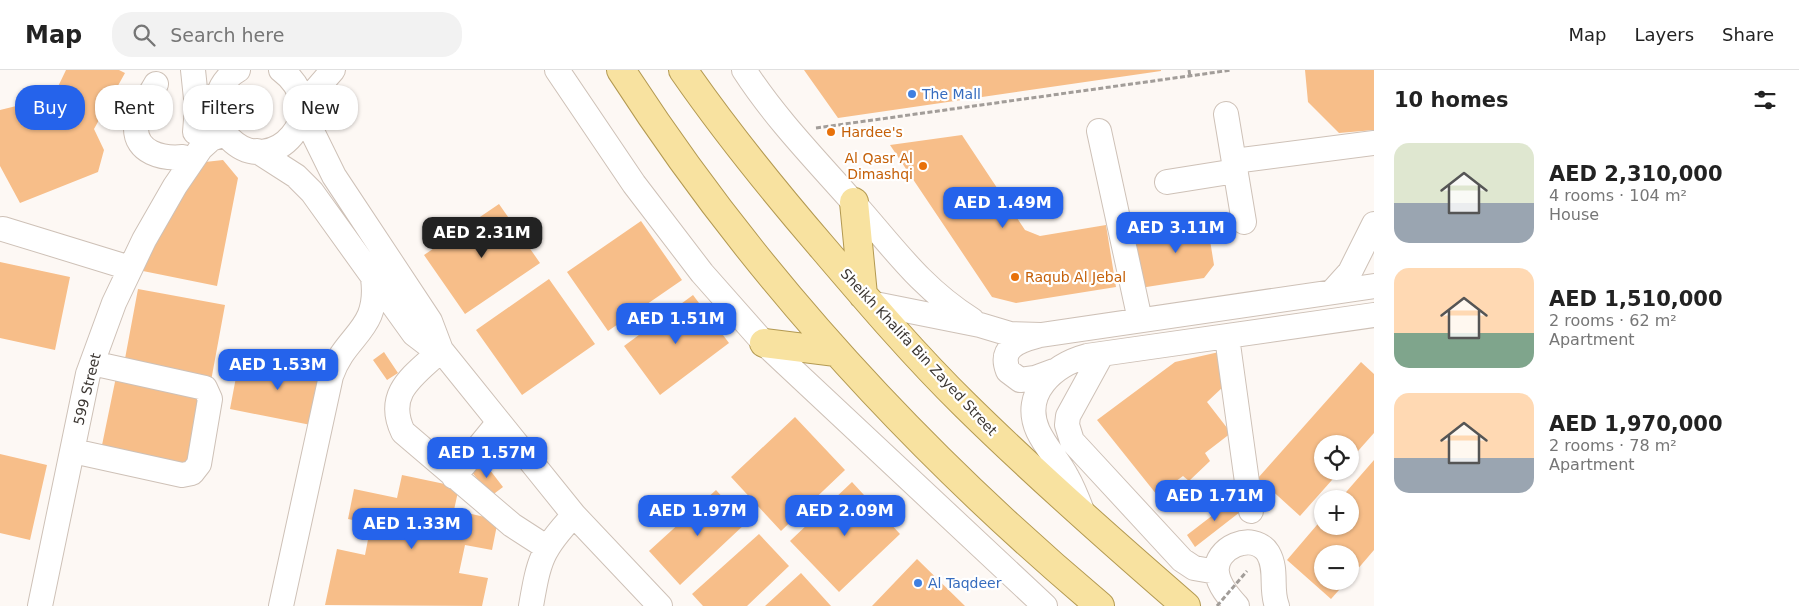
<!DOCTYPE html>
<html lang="en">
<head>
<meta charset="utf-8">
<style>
	body { margin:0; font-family:"DejaVu Sans",sans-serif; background:#f2f2f2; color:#222; height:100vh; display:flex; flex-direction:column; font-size:19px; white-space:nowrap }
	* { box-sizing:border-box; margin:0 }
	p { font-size:16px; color:#767676 }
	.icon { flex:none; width:28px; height:28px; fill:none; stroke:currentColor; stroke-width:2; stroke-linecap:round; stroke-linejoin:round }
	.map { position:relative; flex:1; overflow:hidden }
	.side { display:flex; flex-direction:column; background:#fff; width:425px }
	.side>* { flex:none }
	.top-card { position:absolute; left:15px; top:15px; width:475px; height:45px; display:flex; gap:10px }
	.controls { position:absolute; left:1314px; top:365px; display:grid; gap:10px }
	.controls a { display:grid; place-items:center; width:45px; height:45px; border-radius:50%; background:#fff; box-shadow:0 1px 4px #0004; font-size:25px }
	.price { position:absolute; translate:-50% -42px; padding:0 11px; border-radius:10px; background:#2563eb; color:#fff; font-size:16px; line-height:32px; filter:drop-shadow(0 1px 2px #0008) }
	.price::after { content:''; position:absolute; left:50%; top:30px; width:15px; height:11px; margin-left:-8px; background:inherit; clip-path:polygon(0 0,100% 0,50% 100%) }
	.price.current { background:#222; color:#fff }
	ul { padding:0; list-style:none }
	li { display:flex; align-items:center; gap:15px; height:125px; padding:0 20px }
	li span { display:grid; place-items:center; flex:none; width:140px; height:100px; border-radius:15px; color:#555 }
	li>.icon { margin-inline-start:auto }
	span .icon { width:60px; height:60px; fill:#fffc; stroke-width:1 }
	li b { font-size:21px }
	h2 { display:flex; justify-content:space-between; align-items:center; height:60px; padding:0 20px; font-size:21px }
	.tag { padding:0 18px; border-radius:20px; background:#fff; box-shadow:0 1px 4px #0004; font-size:18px; line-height:45px }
	.tag.current { background:#2563eb; color:#fff }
	header { display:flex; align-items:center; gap:30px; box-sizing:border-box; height:70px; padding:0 25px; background:#fff; border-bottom:1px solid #e0e0e0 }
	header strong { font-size:24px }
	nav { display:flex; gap:28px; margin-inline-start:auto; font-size:18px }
	.search { width:350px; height:45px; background:#f2f2f2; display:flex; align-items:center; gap:12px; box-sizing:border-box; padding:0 18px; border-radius:20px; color:#767676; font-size:19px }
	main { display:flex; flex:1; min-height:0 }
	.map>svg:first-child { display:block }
</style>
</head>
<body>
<header>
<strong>Map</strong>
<div class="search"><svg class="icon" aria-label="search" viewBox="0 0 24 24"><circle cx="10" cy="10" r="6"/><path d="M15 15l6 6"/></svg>Search here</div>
<nav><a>Map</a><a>Layers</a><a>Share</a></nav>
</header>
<main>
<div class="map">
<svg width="1374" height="536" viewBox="0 0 1374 536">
	<rect width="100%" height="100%" fill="#fdf8f4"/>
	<path fill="#f7be89" d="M66 0H119L125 3 94 59 104 80 98 102 20 133 0 96V40L53 27Z
		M804 0H1161V1L838 48Z
		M1305 0H1374V60L1339 63 1308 32Z
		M962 65 1025 160 1040 166 1106 155 1116 217 1016 233 992 227 890 75Z
		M223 90 238 108 217 216 133 199 205 92Z
		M499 134 540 193 465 244 424 185Z
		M1206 145 1214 195 1204 208 1140 218 1133 172 1170 167 1167 151Z
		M641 151 682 210 608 261 567 202Z
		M0 192 70 207 55 280 0 268Z
		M549 209 595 274 522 325 476 260Z
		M138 219 225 235 211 311 124 294Z
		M693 225 729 273 660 325 624 276Z
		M384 282 398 303 387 310 373 290Z
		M1219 282 1224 316 1207 332 1231 363 1205 383 1210 391 1189 411 1183 406 1157 425 1097 350 1175 292Z
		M240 286 325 302 316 356 230 339Z
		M1361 292 1374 304V363L1350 390V374H1322V401H1340L1300 446 1258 408Z
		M116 307 202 325 187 398 101 380Z
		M795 347 845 400 781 461 731 407Z
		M0 384 47 395 30 470 0 463Z
		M1374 390V480L1350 508V484H1322V511H1347L1331 529 1287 490 1322 449V456H1350V429H1340Z
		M483 391 503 417 491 426 471 401Z
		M402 405 459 417 454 440 498 450 492 480 465 475 459 503 488 508 482 536 325 535 337 479 365 485 371 454 348 449 354 419 397 428Z
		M852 412 900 464 839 522 790 471Z
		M716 420 746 453 680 515 649 481Z
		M1239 425 1240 442 1195 477 1187 465Z
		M759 464 789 496 747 536H703L692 524Z
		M917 489 965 536H872Z
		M801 503 831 536H765Z"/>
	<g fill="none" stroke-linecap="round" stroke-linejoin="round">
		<g stroke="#cec1b7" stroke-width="26">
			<path id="minor" d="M193 0 197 38 195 62
				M238 0C224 8 216 23 216 38 216 50 222 61 230 69 272 111 336 41 281 0
				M557 0 634 114 702 203 764 273 1045 536
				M744 0C775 48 815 89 853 132 893 177 920 217 972 250
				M156 14C149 27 136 43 136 57 135 83 163 89 183 87
				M303 39 313 23 333 0
				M303 43 334 106 430 251 441 280 574 445 660 536
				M1226 44 1244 152
				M1099 61 1140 250
				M257 81 296 106 312 122 414 264 431 277 441 280
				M1234 91 1374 73
				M1167 112 1236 101
				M3 159 130 198
				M1332 222 1350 202 1374 154
				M870 233 980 255 1010 264 1041 265 1374 216
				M1037 266C1018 271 999 278 1008 301L1020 310 1035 308 1054 301
				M1227 267 1251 441
				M441 280C415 305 384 322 403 362L512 455 546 477
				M1102 284 1068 346 1067 355 1072 371 1182 490 1194 498 1217 502
				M73 381 182 405 192 403 199 394 210 329 205 318 92 293
				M454 407 499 352
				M1084 446C1079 433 1074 419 1067 407 1059 391 1046 378 1038 361 1021 323 1054 295 1087 286L1374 245
				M40 536 88 304 114 233 144 170 175 116 201 78 211 69 225 64
				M281 536 331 306C346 263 380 261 373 208
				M531 536C539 490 541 480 574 445
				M1237 536C1229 527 1219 516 1217 503 1213 478 1253 460 1268 483 1278 500 1270 519 1277 536"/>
		</g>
		<g stroke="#b39951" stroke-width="30">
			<path id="major" d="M621 0C752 203 916 381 1100 536
				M683 0C726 62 774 121 823 178 869 232 915 286 965 335 1036 405 1111 471 1186 536
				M854 132 863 225
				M764 273 836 282"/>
		</g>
		<path stroke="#a29d99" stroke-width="3" stroke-dasharray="5 2.5" stroke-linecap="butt" d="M1189 0 1190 6
			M816 58 1232 0"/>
		<use href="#minor" stroke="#fff" stroke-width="24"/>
		<use href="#major" stroke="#f8e2a0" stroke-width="28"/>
		<path stroke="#a29d99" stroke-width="3" stroke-dasharray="5 2.5" stroke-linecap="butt" d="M1217 536 1247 501"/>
	</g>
	<g fill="#3f7fe0" stroke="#fff" stroke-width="2">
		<circle cx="912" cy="24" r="5"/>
		<circle cx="918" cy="513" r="5"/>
	</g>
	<g fill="#e8710a" stroke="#fff" stroke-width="2">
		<circle cx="831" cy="62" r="5"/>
		<circle cx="923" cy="96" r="5"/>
		<circle cx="1015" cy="207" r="5"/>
	</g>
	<g text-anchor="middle" stroke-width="4.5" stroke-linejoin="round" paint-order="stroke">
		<g font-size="14" fill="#366cbe" stroke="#fff" text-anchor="start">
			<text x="922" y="29">The Mall</text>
			<text x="928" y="518">Al Taqdeer</text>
		</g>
		<g font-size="14" fill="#c56008" stroke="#fff" text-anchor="start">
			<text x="841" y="67">Hardee's</text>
			<text x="913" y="93" text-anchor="end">Al Qasr Al<tspan x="913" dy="16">Dimashqi</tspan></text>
			<text x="1025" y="212">Raqub Al Jebal</text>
		</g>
		<g font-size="14" fill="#3b3632" stroke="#fff">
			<text transform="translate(919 282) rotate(47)" y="5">Sheikh Khalifa Bin Zayed Street</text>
			<text transform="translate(87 319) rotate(-76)" y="5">599 Street</text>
		</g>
	</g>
</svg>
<div class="controls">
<a><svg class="icon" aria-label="locate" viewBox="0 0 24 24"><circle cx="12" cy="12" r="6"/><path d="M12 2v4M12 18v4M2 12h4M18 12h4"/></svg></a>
<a>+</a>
<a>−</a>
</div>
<b class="price" style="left:1003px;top:159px">AED 1.49M</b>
<b class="price" style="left:1176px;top:184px">AED 3.11M</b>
<b class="price current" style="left:482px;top:189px">AED 2.31M</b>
<b class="price" style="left:676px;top:275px">AED 1.51M</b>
<b class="price" style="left:278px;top:321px">AED 1.53M</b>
<b class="price" style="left:487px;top:409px">AED 1.57M</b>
<b class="price" style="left:1215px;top:452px">AED 1.71M</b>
<b class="price" style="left:698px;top:467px">AED 1.97M</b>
<b class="price" style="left:845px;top:467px">AED 2.09M</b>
<b class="price" style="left:412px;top:480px">AED 1.33M</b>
<div class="top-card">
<a class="tag current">Buy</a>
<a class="tag">Rent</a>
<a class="tag">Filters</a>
<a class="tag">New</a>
</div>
</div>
<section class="side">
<h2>10 homes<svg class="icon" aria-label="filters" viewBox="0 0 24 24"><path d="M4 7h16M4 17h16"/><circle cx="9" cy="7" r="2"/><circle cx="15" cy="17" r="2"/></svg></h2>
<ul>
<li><span style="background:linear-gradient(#dfe7d0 60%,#9aa5b1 0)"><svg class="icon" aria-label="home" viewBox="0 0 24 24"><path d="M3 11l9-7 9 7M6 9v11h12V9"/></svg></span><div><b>AED 2,310,000</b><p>4 rooms · 104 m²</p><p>House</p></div></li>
<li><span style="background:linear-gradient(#ffd9b3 65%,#7fa58c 0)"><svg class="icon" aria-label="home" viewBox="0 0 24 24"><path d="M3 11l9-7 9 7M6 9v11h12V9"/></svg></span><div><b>AED 1,510,000</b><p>2 rooms · 62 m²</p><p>Apartment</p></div></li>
<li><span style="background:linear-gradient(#ffd9b3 65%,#9aa5b1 0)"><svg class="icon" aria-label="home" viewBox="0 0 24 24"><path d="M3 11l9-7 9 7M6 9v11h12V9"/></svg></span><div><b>AED 1,970,000</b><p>2 rooms · 78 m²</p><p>Apartment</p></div></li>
</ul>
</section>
</main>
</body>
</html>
